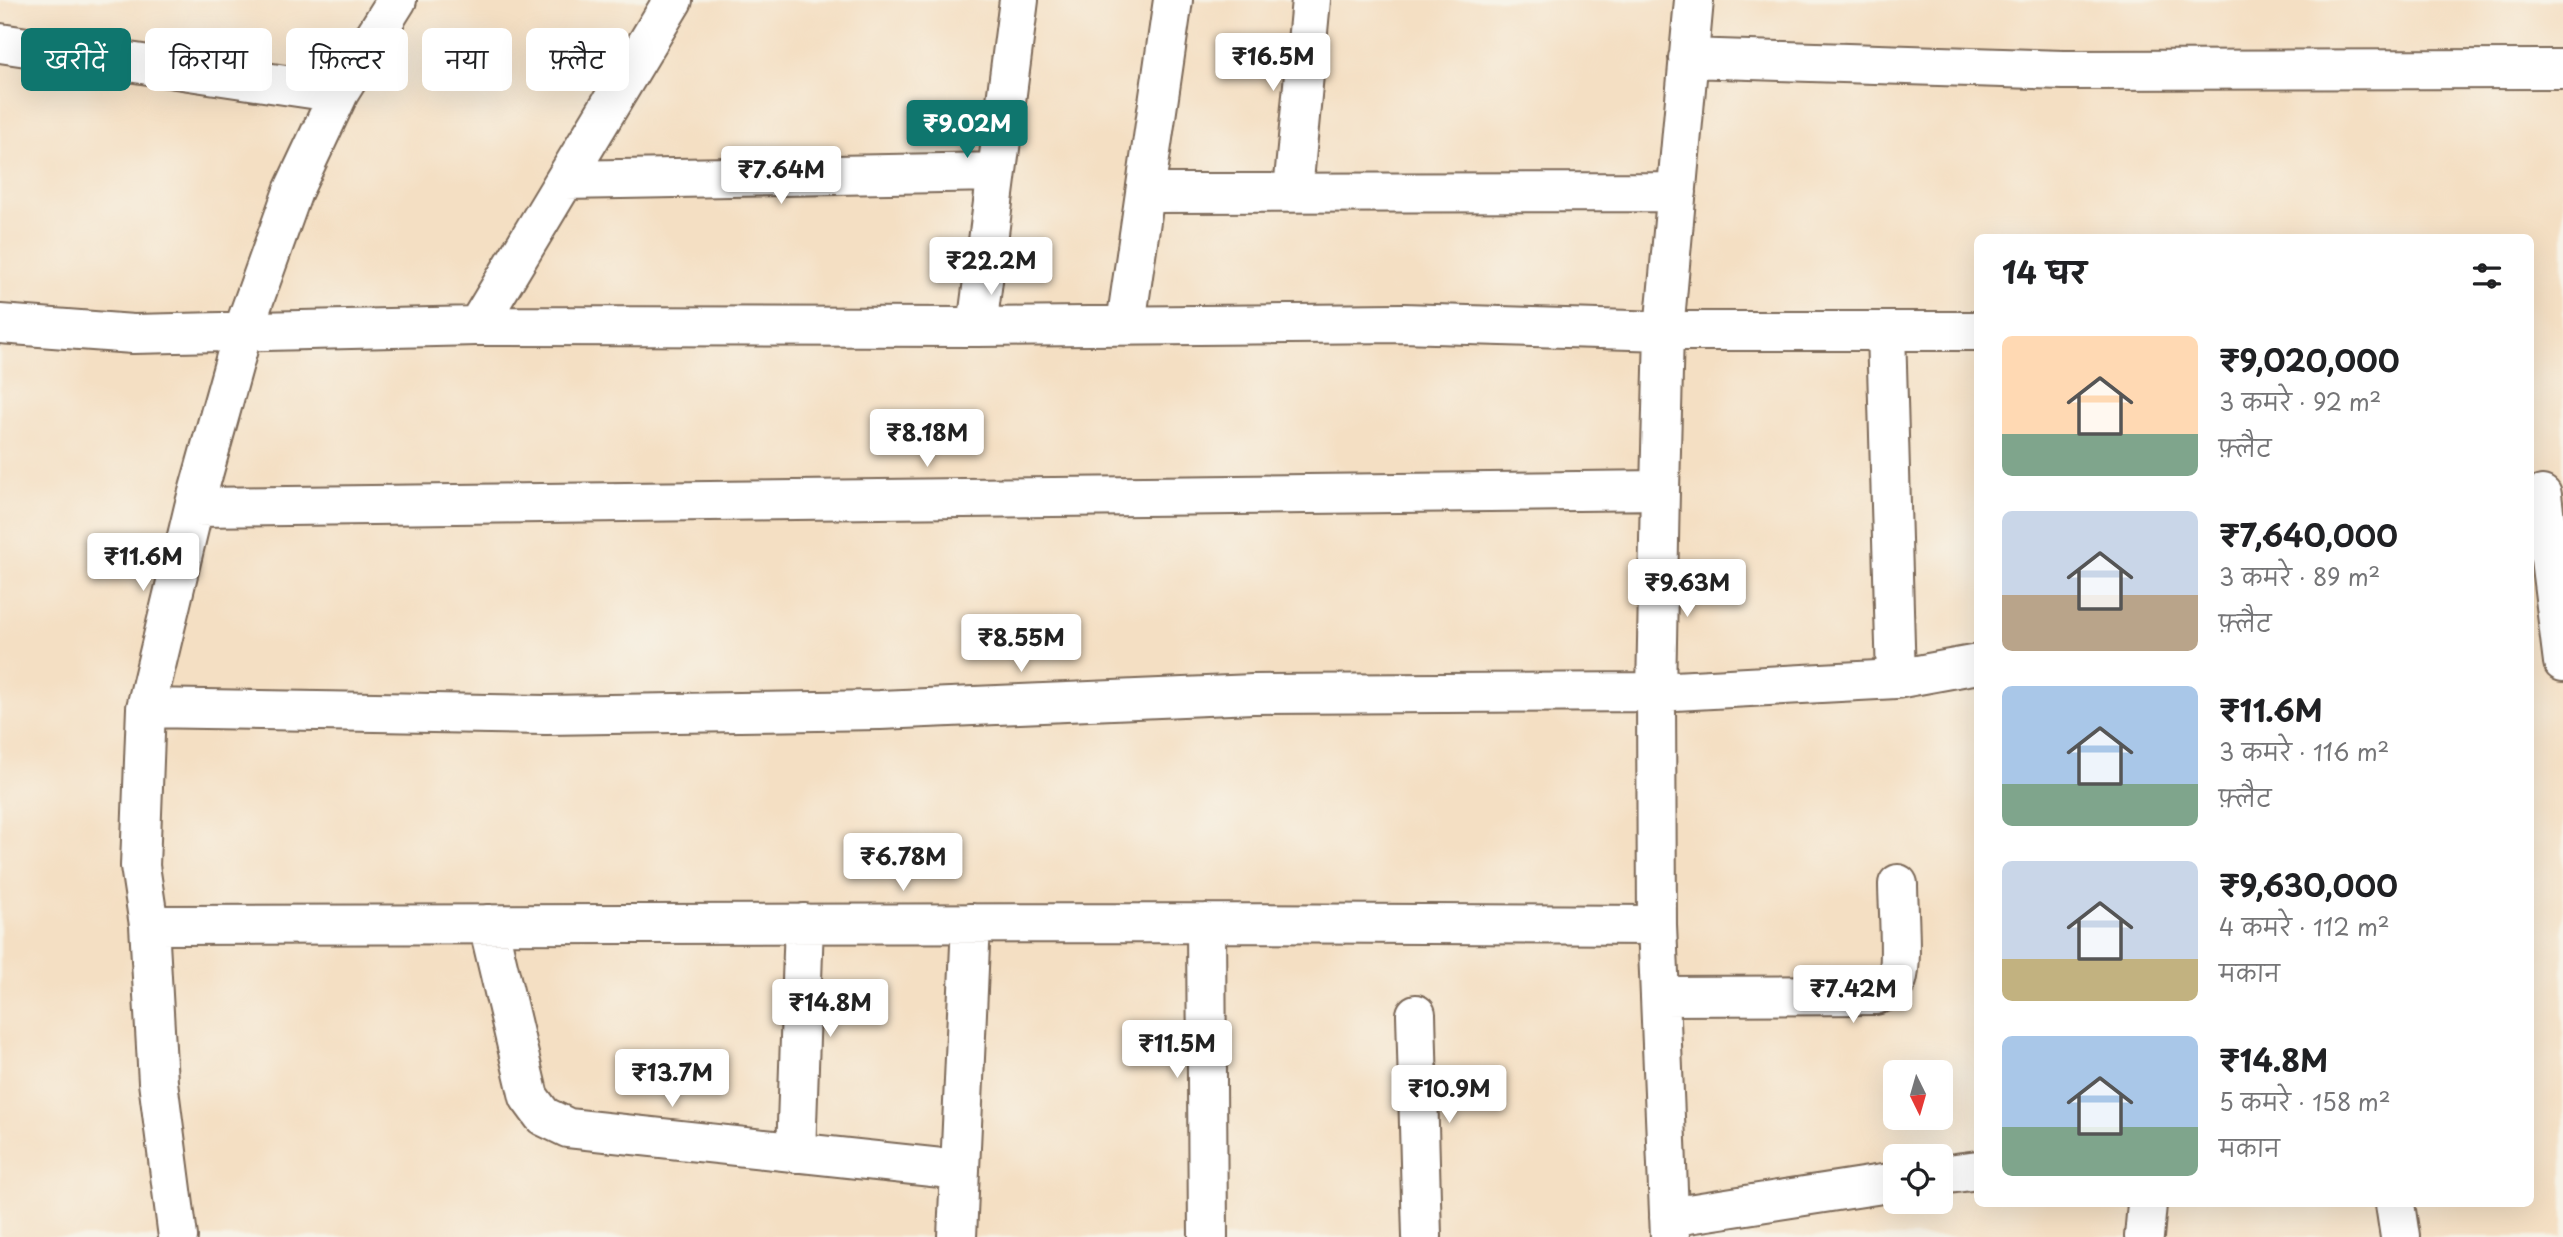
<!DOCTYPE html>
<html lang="hi">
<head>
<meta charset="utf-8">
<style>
	body { margin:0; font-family:"Playpen Sans","Playpen Sans Deva",sans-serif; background:#f6f6f6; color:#202124; height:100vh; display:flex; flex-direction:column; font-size:26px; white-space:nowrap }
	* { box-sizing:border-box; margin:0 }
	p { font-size:23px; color:#757577 }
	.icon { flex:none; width:38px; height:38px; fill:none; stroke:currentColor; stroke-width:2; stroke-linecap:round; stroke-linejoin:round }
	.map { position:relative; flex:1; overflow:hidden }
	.side { position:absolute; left:1974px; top:234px; width:560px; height:973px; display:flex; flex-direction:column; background:#fff; border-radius:10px; box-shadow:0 7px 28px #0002 }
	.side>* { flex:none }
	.banner { position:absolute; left:21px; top:28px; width:665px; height:63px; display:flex; gap:14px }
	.needle { width:46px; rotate:175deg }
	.tools { position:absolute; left:1883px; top:1060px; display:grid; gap:14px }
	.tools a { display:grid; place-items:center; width:70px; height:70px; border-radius:10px; background:#fff; box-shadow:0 7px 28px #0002; font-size:35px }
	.price { position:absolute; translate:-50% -60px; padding:0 16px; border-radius:7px; background:#fff; color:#222; font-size:23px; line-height:46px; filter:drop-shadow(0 2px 4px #0008) }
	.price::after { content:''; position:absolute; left:50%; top:42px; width:21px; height:16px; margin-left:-10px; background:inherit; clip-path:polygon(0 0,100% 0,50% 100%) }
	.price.active { background:#0f766e; color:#fff }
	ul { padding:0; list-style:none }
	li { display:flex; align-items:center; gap:21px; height:175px; padding:0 28px }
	li span { display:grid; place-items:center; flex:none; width:196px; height:140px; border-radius:10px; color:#555 }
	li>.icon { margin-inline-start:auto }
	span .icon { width:84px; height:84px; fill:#fffc; stroke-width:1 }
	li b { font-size:30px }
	h2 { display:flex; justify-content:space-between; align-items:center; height:84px; padding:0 28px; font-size:30px }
	.pill { padding:0 24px; border-radius:10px; background:#fff; box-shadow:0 7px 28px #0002; font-size:24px; line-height:63px }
	.pill.active { background:#0f766e; color:#fff }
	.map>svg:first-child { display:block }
</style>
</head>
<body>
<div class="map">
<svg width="2563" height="1237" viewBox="0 0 2563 1237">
	<rect width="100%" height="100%" fill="#f7f3e8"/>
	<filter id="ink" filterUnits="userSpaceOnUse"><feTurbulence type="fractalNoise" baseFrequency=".0143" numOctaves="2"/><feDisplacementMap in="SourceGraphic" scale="14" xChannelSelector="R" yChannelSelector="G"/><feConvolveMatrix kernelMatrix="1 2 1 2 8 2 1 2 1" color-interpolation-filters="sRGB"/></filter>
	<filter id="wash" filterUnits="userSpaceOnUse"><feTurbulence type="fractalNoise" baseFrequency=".00686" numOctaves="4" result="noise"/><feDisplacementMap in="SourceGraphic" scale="28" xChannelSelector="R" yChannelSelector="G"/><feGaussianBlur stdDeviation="1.57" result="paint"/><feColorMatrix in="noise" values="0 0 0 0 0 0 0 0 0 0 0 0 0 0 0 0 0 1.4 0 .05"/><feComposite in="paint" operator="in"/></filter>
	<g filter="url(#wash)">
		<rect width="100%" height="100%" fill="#f4dfc3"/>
	</g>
	<g filter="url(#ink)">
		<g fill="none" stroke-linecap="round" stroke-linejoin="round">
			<g stroke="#7c6958" stroke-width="42">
				<path id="minor" d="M0 43 339 93
					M1688 58 2063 70 2563 69
					M565 180 996 172
					M1293 191 1311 0
					M1145 193 1677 192
					M0 324 133 334 477 326 977 327 1402 323 1664 331H1978
					M1126 324 1173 0
					M477 326 673 0
					M977 327 1019 0
					M1886 331 1896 679 1978 664
					M2542 495 2563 662
					M194 507 1660 490
					M146 708 546 715 880 710 1253 694 1656 692 1896 679
					M1206 923 1208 1237
					M488 924 529 1097 543 1116 568 1128 960 1170
					M149 925 1206 923 1657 925
					M1660 996 1875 995C1884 992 1893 990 1897 980 1903 964 1898 904 1898 884
					M1416 1014 1422 1237
					M796 1153 804 923
					M1941 1175 1978 1170
					M2395 1204 2400 1237
					M1669 1217 1895 1182
					M178 1237 158 1082 149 925 140 866 146 708 194 507 243 331 293 191 339 93 397 0
					M957 1237 971 923
					M1670 1237 1657 925 1656 692 1660 490 1664 331 1694 0
					M2144 1237 2147 1204"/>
			</g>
			<use href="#minor" stroke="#fff" stroke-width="38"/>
		</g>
	</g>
</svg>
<div class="tools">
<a><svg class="needle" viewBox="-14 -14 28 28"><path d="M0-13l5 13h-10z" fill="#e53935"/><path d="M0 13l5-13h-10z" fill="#757577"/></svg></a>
<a><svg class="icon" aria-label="locate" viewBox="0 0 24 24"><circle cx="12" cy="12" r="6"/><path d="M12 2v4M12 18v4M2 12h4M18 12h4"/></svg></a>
</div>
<b class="price" style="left:1273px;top:93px">₹16.5M</b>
<b class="price active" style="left:967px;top:160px">₹9.02M</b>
<b class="price" style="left:781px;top:206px">₹7.64M</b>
<b class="price" style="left:991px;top:297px">₹22.2M</b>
<b class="price" style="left:927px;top:469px">₹8.18M</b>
<b class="price" style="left:143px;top:593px">₹11.6M</b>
<b class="price" style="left:1687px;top:619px">₹9.63M</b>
<b class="price" style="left:1021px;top:674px">₹8.55M</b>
<b class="price" style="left:903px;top:893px">₹6.78M</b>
<b class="price" style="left:1853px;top:1025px">₹7.42M</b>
<b class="price" style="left:830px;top:1039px">₹14.8M</b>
<b class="price" style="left:1177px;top:1080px">₹11.5M</b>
<b class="price" style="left:672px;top:1109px">₹13.7M</b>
<b class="price" style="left:1449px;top:1125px">₹10.9M</b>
<div class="banner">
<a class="pill active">खरीदें</a>
<a class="pill">किराया</a>
<a class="pill">फ़िल्टर</a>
<a class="pill">नया</a>
<a class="pill">फ़्लैट</a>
</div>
<section class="side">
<h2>14 घर<svg class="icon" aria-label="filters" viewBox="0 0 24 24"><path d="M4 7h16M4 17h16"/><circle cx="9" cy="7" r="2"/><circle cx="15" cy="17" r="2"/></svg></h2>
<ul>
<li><span style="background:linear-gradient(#ffd9b3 70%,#7fa58c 0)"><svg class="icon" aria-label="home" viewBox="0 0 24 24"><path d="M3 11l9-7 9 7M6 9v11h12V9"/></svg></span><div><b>₹9,020,000</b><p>3 कमरे · 92 m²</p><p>फ़्लैट</p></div></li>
<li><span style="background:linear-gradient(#c9d6e8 60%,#b9a48a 0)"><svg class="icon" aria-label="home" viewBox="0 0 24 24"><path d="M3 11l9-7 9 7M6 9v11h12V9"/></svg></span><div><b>₹7,640,000</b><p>3 कमरे · 89 m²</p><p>फ़्लैट</p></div></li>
<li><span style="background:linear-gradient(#a9c7e8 70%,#7fa58c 0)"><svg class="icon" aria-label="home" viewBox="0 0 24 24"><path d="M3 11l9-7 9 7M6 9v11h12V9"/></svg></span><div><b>₹11.6M</b><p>3 कमरे · 116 m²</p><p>फ़्लैट</p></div></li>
<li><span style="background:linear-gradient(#c9d6e8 70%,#c2b280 0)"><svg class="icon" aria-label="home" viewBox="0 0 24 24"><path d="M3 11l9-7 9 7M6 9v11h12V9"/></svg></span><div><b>₹9,630,000</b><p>4 कमरे · 112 m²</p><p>मकान</p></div></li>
<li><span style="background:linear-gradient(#a9c7e8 65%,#7fa58c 0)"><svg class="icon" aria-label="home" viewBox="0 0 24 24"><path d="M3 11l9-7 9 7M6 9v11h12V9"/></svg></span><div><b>₹14.8M</b><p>5 कमरे · 158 m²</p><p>मकान</p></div></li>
</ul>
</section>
</div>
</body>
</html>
